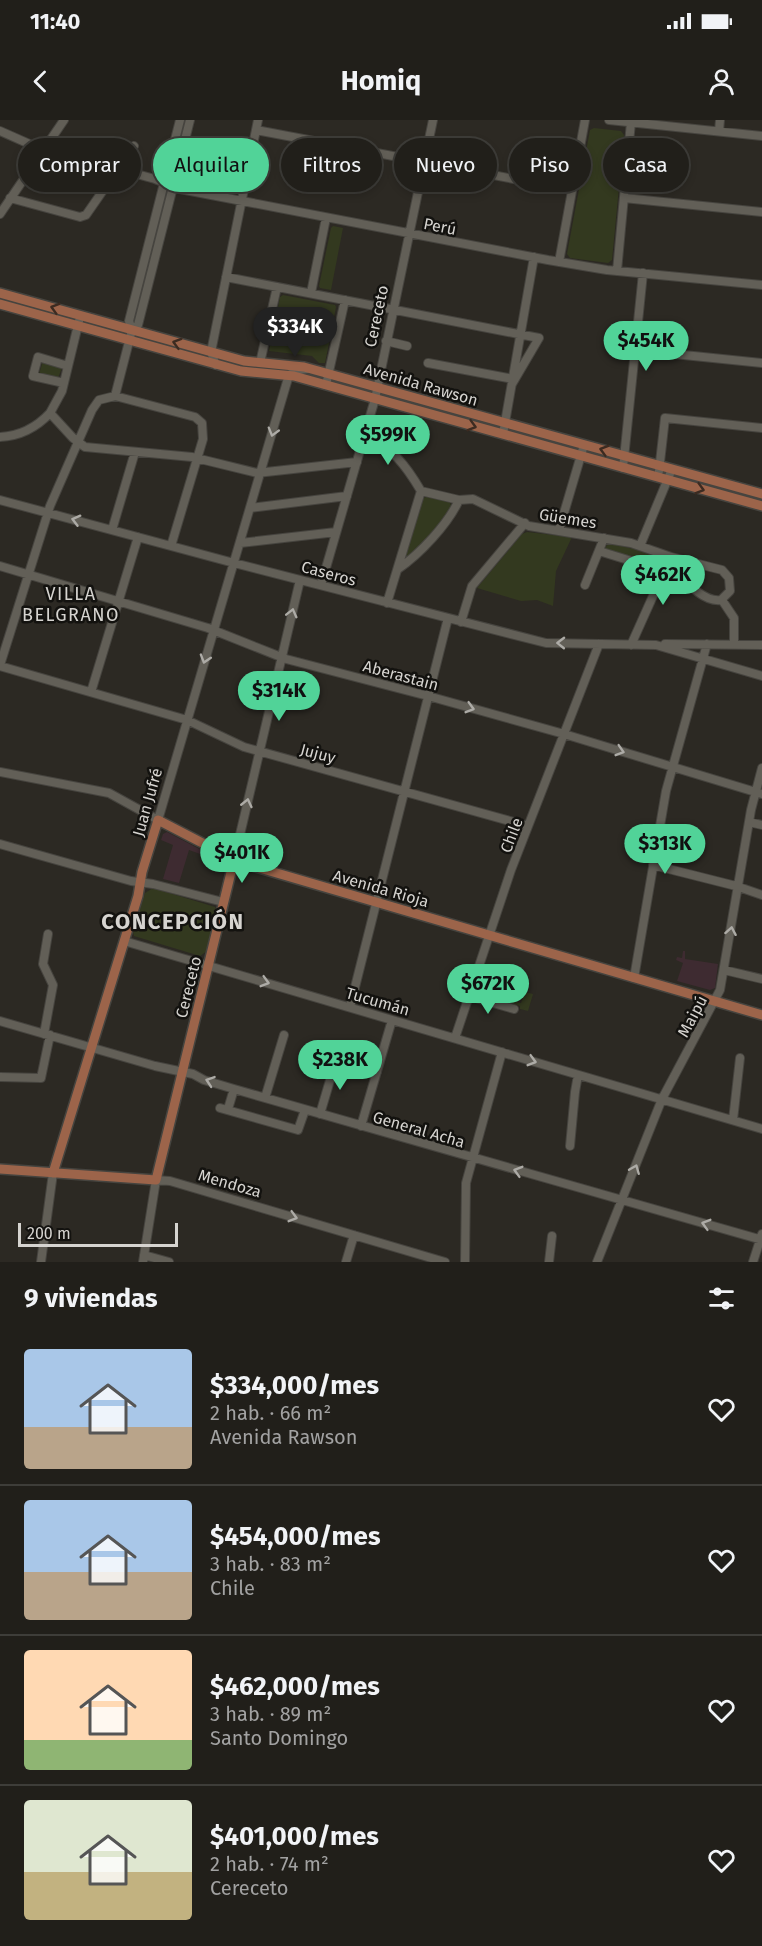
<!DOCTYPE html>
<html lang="es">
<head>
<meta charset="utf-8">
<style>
	body { margin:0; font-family:"Fira Sans",sans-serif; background:#292723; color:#f1f3f6; height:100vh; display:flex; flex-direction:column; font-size:22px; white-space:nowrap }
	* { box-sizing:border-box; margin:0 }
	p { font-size:20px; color:#a2a2a2 }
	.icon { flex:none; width:33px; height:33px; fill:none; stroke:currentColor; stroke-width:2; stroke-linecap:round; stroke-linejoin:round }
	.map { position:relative; height:1142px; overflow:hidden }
	.side { display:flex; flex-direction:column; background:#211f1a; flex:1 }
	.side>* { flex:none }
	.banner { position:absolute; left:18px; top:18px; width:726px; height:54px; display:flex; gap:12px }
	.scale { position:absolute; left:18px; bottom:15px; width:160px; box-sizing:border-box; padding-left:6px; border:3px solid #d6d4d0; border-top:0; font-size:16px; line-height:21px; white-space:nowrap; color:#d6d4d0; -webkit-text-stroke:4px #13120f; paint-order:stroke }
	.price { position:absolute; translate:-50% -51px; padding:0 14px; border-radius:21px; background:#51d398; color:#111; font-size:20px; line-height:39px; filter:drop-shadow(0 2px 3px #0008) }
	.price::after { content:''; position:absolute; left:50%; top:36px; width:18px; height:14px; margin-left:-9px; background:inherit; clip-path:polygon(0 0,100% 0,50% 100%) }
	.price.active { background:#222; color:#fff }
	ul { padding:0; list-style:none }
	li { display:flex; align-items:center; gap:18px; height:150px; padding:0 24px }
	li+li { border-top:2px solid #3e3d39 }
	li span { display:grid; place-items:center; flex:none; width:168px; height:120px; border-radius:6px; color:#555 }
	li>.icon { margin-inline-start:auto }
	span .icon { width:72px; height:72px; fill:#fffc; stroke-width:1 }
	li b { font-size:26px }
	h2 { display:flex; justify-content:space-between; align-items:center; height:72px; padding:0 24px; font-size:26px }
	.pill { padding:0 21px; border-radius:27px; background:#211f1a; box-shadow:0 3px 9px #0003,0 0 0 2px #3e3d39; font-size:21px; line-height:54px }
	.pill.active { background:#51d398; color:#111 }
	.status { display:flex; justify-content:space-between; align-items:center; height:42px; padding:0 30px; background:#211f1a; direction:ltr }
	.status svg { height:16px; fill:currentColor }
	header { display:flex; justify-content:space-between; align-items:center; height:78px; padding:0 24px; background:#211f1a; font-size:27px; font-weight:700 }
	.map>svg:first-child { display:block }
</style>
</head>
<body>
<div class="status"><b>11:40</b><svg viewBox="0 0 49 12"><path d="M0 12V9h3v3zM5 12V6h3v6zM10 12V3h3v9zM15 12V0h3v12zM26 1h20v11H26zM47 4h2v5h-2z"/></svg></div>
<header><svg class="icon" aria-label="back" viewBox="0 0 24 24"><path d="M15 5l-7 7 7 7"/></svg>Homiq<svg class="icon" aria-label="person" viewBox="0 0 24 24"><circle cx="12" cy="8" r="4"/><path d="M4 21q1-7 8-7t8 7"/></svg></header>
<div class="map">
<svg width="762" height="1142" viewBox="0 0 762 1142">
	<rect width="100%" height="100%" fill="#2c2923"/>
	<path fill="#3e2b31" d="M167 712 224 742 225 743 189 730 179 763 163 759 173 725 161 720 163 714Z
		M683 831H685V839L718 844 715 868 710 870 677 861 683 843 676 840 677 837 682 838Z"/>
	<path fill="#33391f" d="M594 8 621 11 624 15 612 140 608 143 570 138 567 134 590 10Z
		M166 70 170 72 137 197H134Z
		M333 106 343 108 331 170 320 168 319 166 331 108Z
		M283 175 335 185 336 187 325 243H319L312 236 269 231 280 177Z
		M43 241 62 248 58 258 39 254Z
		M384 274 500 304 499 309 384 278Z
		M677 354 762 377V383L675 357Z
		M427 376 450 382 452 390 410 438H408L405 436 421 380Z
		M527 412 572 417 556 451 553 486 537 480 521 481 477 468 522 414Z
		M609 423 646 432 663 442 658 450 604 429Z
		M153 768 215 787 217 791 207 831 200 836 134 816 133 812 145 773Z
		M477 872 521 883 525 872 533 874 528 891 520 889V886L502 881 500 883 476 875Z"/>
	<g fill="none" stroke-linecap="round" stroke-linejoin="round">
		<g stroke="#46443f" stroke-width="10">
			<path id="minor" d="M609 0 762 16
				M256 10 572 70
				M0 11 43 30
				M719 11 720 0
				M118 49 155 59 180 69 548 140 607 150 762 165
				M10 78 80 97 86 95 134 26
				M624 78 762 92
				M0 94 64 0
				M559 142 585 0
				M617 151 631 2
				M226 157 539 218 512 264
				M311 173 326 98
				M132 210 138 205 190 0
				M386 221 407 226
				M635 230 762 243
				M260 243 277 167
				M428 243 513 259
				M216 245 211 232 258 0
				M64 263 33 256 38 237 68 246
				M326 265 345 180
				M115 276 132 210 129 201 180 0
				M50 293 62 271 79 201
				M366 312C393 331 404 342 421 371L459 380 473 379 529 406 631 423 671 437 722 450 729 458 730 471 721 480C701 483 682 456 668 443
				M503 314 534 137
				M0 317C20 316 36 308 50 293L73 318 85 327 192 337 257 353 357 342
				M623 348 643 153
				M659 351 665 298 762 308
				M0 380 234 443 546 523 656 525 762 556
				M250 388 347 376
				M112 410 135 332
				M559 410 584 325
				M240 423 336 412
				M640 426 672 349
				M599 431 641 444 662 456
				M0 446 208 508 286 539 428 576 564 614 762 674
				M398 449C420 434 448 404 459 380
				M321 465 375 279 433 0
				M585 465 604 418
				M722 480 734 498V524
				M387 483 421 371
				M461 502 472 466 525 403
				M665 524 762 525
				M631 525 670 438
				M0 545 50 386 92 290 99 280 115 276 195 297 202 303 203 319 171 426
				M0 546 187 600 244 627 528 706
				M91 572 138 417
				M0 652 109 673 158 700 289 255 298 250 307 249
				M749 702 762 705
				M0 724 131 761 153 764 223 782
				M234 740 300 460
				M653 745 736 766 762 775
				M124 821 762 1009
				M724 850 762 859
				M634 858 666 671 707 524
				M469 876 514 889
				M350 887 448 498
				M0 901 155 946 193 954 204 960 234 969 762 1120
				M44 914 53 865 43 844 48 814
				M455 918 511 750 599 524
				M326 937 377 952
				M0 957 41 958 50 915
				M265 978 284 915
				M220 988 298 1010 305 990
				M228 989 234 969
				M320 994 336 940
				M733 1000 740 938
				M361 1006 392 900
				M570 1026 575 972 578 955
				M144 1135 169 1142
				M41 1142 53 1053
				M143 1142 156 1060 170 1061 445 1142
				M346 1142 354 1115
				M465 1142 466 1063 502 932
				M549 1142 552 1116
				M597 1142 662 979 720 870 751 690 762 648
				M753 1142 762 1114"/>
		</g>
		<g stroke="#46443f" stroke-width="12">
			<path id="major" d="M0 173 244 241 304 247 762 374
				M0 184 241 251 294 256 762 386
				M0 1049 156 1060 234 740
				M53 1053 138 776 142 752 158 700 239 742 762 895"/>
		</g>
		<use href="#minor" stroke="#625f57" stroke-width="8"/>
		<use href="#major" stroke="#9c644a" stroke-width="9"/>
	</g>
	<defs><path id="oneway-chevron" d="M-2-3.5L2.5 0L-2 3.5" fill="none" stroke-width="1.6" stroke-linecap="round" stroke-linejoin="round" transform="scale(1.5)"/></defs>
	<g stroke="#3c2b21">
		<use href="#oneway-chevron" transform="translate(55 188) rotate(-164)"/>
		<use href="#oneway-chevron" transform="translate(177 223) rotate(-164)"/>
		<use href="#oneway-chevron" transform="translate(472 306) rotate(16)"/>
		<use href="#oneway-chevron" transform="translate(604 330) rotate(-164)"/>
		<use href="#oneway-chevron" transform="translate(700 369) rotate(16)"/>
	</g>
	<g stroke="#adaba6">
		<use href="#oneway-chevron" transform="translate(273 312) rotate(106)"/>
		<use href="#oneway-chevron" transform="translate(76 400) rotate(-165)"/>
		<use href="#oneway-chevron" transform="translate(292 493) rotate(-76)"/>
		<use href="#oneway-chevron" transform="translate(561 523) rotate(-179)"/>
		<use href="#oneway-chevron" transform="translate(205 539) rotate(107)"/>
		<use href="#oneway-chevron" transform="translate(470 588) rotate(16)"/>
		<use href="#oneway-chevron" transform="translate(620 631) rotate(17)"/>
		<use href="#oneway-chevron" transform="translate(247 683) rotate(-77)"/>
		<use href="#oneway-chevron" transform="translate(731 811) rotate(-80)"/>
		<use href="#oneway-chevron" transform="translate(265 862) rotate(16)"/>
		<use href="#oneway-chevron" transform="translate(532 941) rotate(16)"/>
		<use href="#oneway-chevron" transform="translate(210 961) rotate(-161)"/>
		<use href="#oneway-chevron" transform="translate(635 1049) rotate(-68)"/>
		<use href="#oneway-chevron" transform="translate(518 1051) rotate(-164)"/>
		<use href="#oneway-chevron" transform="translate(293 1097) rotate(16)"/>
		<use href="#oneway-chevron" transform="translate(706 1104) rotate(-164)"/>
	</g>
	<g text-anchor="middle" stroke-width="5" stroke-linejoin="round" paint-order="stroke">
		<g font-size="16" fill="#d6d4d0" stroke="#13120f">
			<text transform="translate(440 106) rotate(11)" y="6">Perú</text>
			<text transform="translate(376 196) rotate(-78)" y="6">Cereceto</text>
			<text transform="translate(421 264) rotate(16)" y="6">Avenida Rawson</text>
			<text transform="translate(568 398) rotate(9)" y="6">Güemes</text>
			<text transform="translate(329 453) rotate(15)" y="6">Caseros</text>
			<text transform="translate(401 555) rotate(15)" y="6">Aberastain</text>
			<text transform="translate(318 633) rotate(15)" y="6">Jujuy</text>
			<text transform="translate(147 682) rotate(-74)" y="6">Juan Jufré</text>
			<text transform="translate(511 715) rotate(-69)" y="6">Chile</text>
			<text transform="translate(381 768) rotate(16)" y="6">Avenida Rioja</text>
			<text transform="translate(188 867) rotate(-76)" y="6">Cereceto</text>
			<text transform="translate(378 881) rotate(16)" y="6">Tucumán</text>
			<text transform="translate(692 896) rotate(-62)" y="6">Maipú</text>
			<text transform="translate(419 1009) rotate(16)" y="6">General Acha</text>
			<text transform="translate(230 1063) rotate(16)" y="6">Mendoza</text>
		</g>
		<g font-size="18" letter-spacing="1.5" fill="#d6d4d0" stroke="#13120f">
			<text x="71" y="480">VILLA<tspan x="71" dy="21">BELGRANO</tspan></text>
		</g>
		<g font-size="22" font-weight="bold" letter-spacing="1.5" fill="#d6d4d0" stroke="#13120f">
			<text x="173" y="809">CONCEPCIÓN</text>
		</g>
	</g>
</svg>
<div class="scale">200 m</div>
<b class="price active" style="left:295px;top:238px">$334K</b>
<b class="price" style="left:646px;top:252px">$454K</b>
<b class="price" style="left:388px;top:346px">$599K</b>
<b class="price" style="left:663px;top:486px">$462K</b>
<b class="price" style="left:279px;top:602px">$314K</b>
<b class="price" style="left:665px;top:755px">$313K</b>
<b class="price" style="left:242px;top:764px">$401K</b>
<b class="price" style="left:488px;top:895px">$672K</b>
<b class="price" style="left:340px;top:971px">$238K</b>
<div class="banner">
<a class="pill">Comprar</a>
<a class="pill active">Alquilar</a>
<a class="pill">Filtros</a>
<a class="pill">Nuevo</a>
<a class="pill">Piso</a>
<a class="pill">Casa</a>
</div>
</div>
<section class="side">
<h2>9 viviendas<svg class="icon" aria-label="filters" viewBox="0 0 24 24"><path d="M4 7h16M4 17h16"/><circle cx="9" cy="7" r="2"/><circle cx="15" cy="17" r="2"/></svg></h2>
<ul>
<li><span style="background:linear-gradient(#a9c7e8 65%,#b9a48a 0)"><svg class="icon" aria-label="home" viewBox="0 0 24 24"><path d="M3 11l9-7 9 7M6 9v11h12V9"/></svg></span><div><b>$334,000/mes</b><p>2 hab. · 66 m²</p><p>Avenida Rawson</p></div><svg class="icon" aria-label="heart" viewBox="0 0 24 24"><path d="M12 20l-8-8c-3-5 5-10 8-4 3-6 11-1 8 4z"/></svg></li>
<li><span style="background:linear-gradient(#a9c7e8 60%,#b9a48a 0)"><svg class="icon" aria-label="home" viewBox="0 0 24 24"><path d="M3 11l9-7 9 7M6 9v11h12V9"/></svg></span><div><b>$454,000/mes</b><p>3 hab. · 83 m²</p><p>Chile</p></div><svg class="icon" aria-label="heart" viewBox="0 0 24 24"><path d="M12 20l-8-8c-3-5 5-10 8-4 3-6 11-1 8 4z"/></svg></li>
<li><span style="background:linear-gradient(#ffd9b3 75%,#8fb573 0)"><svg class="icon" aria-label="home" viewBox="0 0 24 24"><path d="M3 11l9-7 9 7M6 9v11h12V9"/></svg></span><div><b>$462,000/mes</b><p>3 hab. · 89 m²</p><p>Santo Domingo</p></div><svg class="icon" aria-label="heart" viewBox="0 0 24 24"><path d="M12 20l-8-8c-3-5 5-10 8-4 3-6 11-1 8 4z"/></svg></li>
<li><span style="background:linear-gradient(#dfe7d0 60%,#c2b280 0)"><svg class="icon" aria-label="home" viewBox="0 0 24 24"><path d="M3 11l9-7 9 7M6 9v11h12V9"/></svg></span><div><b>$401,000/mes</b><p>2 hab. · 74 m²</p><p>Cereceto</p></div><svg class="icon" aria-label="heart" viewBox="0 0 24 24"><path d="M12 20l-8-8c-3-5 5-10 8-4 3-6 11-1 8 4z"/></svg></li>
</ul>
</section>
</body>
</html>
